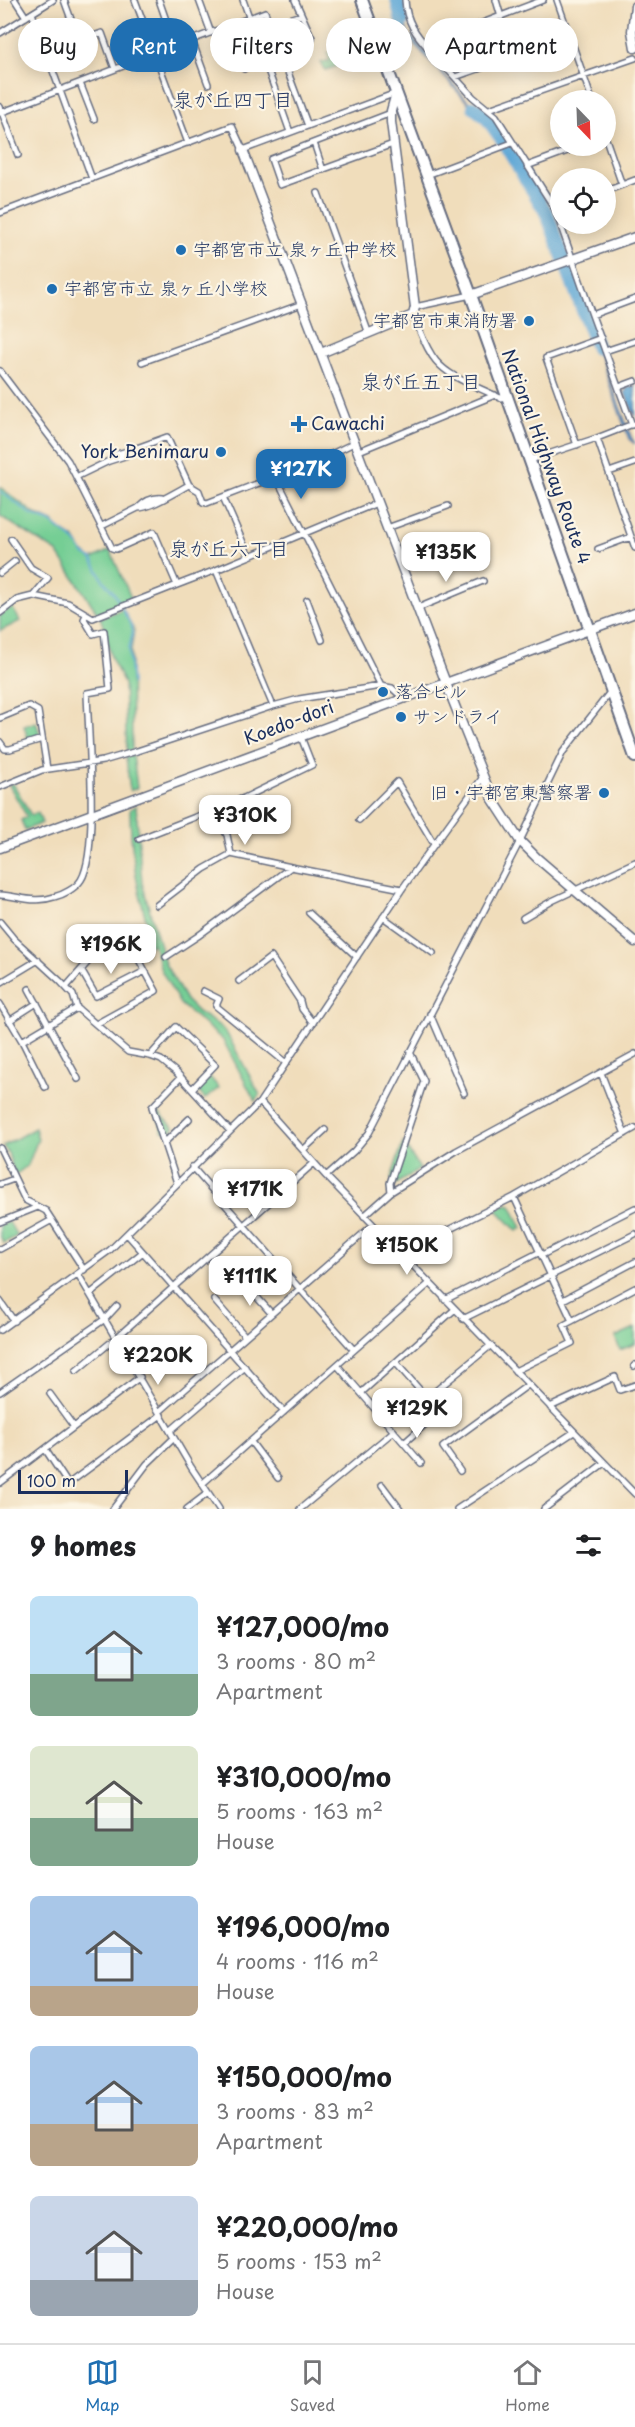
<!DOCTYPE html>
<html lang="en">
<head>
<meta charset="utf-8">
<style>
	body { margin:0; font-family:"Playpen Sans","Klee One",sans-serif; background:#f2f2f2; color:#202124; height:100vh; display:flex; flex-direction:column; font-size:22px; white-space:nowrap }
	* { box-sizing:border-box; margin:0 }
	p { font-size:20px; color:#757577 }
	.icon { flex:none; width:33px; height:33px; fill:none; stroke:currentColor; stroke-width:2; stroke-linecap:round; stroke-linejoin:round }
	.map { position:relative; height:1509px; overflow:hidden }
	.side { display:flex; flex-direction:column; background:#fff; flex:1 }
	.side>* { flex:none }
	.top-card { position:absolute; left:18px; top:18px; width:600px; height:54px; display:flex; gap:12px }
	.needle { width:39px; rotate:157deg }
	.buttons { position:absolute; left:550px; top:90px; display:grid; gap:12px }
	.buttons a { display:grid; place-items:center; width:66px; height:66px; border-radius:50%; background:#fff; box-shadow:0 3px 15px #0003; font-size:30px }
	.scale { position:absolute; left:18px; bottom:15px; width:110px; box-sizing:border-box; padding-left:6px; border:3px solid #1b2f5e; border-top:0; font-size:16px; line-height:21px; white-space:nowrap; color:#1b2f5e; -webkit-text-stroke:4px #fcf5e5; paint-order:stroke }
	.price { position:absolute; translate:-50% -51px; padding:0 14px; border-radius:12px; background:#fff; color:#222; font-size:20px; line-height:39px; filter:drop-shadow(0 2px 3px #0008) }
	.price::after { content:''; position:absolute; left:50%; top:36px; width:18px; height:14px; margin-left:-9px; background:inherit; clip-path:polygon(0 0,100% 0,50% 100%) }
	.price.current { background:#1f6fb2; color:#fff }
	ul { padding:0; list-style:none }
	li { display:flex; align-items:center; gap:18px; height:150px; padding:0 30px }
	li span { display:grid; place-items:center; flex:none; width:168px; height:120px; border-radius:9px; color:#555 }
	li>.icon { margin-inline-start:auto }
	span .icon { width:72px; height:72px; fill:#fffc; stroke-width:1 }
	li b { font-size:26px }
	h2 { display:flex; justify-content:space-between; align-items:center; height:72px; padding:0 30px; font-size:26px }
	.pill { padding:0 21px; border-radius:27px; background:#fff; box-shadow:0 3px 15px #0003; font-size:21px; line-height:54px }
	.pill.current { background:#1f6fb2; color:#fff }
	.menu { display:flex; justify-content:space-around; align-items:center; height:84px; border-top:2px solid #e0e0e0; background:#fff; font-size:16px; color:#757577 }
	.menu a { display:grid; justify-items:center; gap:3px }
	.menu .current { color:#1f6fb2 }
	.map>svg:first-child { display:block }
</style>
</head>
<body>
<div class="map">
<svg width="635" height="1509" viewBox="0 0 635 1509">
	<rect width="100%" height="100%" fill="#fcf5e5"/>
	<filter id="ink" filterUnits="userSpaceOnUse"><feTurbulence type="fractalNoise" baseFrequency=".0167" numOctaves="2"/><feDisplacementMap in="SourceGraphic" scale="12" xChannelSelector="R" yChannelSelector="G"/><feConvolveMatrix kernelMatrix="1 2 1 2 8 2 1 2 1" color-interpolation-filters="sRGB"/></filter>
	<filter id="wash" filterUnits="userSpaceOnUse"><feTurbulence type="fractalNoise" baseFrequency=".008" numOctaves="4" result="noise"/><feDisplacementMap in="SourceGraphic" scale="24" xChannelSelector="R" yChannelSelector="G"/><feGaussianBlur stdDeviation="1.35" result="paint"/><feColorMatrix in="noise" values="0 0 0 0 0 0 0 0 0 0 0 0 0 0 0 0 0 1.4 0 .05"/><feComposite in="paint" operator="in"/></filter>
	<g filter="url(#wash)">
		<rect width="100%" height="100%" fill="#f0ddbb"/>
		<path fill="#75ce94" stroke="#487e79" stroke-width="1.5" d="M332 51 338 66 325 70 320 63 330 60 327 53Z
			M0 487 35 514 53 522 59 529 75 539 82 551 92 559 110 550 132 600 98 614 57 552 0 516Z
			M12 607 20 621 0 631V616Z
			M123 609 134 630 131 650 132 750 127 752 124 684 111 657 105 630 100 618Z
			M36 722 40 734 38 738 28 740 24 726Z
			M133 755 137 788 130 791 126 757Z
			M13 783 31 815 38 813 42 823 25 830 21 820 27 817 9 785Z
			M136 806 142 883 165 964 186 1000 198 1012 220 1026 227 1034 260 1095 255 1101 223 1040 180 1004 161 970 153 944 136 952 131 941 150 935C138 893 130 852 130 809Z
			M209 1076 219 1088 205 1099 198 1091 199 1086Z
			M156 1109 174 1128 169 1133 162 1131Z
			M35 1128 38 1139 28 1165 15 1175 8 1153 3 1146Z
			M403 1142 420 1169 396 1184 391 1179Z
			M506 1204 511 1205 522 1228 517 1231 496 1209Z
			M9 1222 17 1236 4 1243 0 1236V1225Z
			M635 1328V1344L620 1350 615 1337Z"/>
		<path fill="#5fa7d6" stroke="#3d6b9a" stroke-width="1.5" d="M397 0H399L401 15 409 34 468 101 489 117 502 139 501 140 487 118 466 101 409 38 399 16Z
			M510 152 548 213 562 250H559L546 213 509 153Z
			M598 348 631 437 635 444 629 439 597 349Z
			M635 385V417L625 393 627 388Z"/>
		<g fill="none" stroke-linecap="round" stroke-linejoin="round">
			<path stroke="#5fa7d6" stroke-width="2" d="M0 491 32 515 51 522 76 542 83 553 92 559 103 580 114 593 132 627 133 632 129 650 132 684"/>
			<path stroke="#5fa7d6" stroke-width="14" d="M397 0 402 22
				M474 107 486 117 501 138 547 214 597 348"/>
		</g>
	</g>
	<g filter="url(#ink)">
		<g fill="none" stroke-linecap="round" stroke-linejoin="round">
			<g stroke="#666c7f" stroke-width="8">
				<path id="street" d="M15 0 26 17
					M64 0 79 41 102 33 115 69
					M135 0 188 143
					M159 0 175 46
					M199 0 211 33
					M243 0 290 132
					M295 0 312 38 280 51 308 126
					M405 0C406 21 416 35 430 50
					M496 0 501 17
					M543 0 438 40 430 50 473 97 496 116 555 209 592 315 635 299
					M557 0 592 100
					M32 13 92 179
					M270 25 280 51
					M229 26 244 69
					M0 33 53 0
					M192 40 208 84
					M455 77 570 37
					M80 83 94 119
					M0 107 18 155
					M489 109 635 58
					M0 113 265 12 270 25 301 15
					M391 113 271 159 280 185 393 144
					M606 139 622 185 635 180
					M314 143 323 170
					M527 166 581 146
					M427 175 512 143
					M606 191 622 185
					M318 193 369 334
					M0 213 232 126 243 150 396 93
					M415 307 471 295
					M413 315C420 330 425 348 436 361 451 379 479 387 500 398L507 397
					M592 315 632 425
					M605 351 635 341
					M142 362 302 304
					M0 371 68 461 112 548 116 549 154 532 177 585 216 570 273 706 299 699 381 686 392 688 403 698
					M619 387 635 381
					M597 438 633 424
					M577 445 546 358 601 338
					M359 451 495 395
					M530 460 597 438 635 548
					M109 461 114 455 134 449
					M609 472 635 463
					M78 476 109 461 128 455 134 449 167 437 189 485 199 491 203 502 207 503 319 460 356 442
					M276 477 381 686
					M223 497 249 556
					M138 508C144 502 153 497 162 498
					M102 526 138 508C151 508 175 492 189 485
					M387 528 448 506
					M11 539 31 568 48 578 33 596
					M598 549 631 537
					M216 570 377 503
					M0 573 15 561
					M307 600 322 640
					M418 608 483 581
					M0 613 17 600 33 596 68 603 93 618 177 585
					M0 718 29 706 38 711 47 769
					M0 742 5 749H10L42 739
					M0 787 42 770 103 761 137 751 273 706
					M213 810 227 835 231 854 291 867
					M359 820 397 782 434 844
					M139 839 244 798 312 765 301 737
					M0 895C19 896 34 904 54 897 63 895 76 888 81 880 99 852 88 731 87 693L110 689 104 631 93 634 84 619 86 615
					M157 905 204 869 231 854
					M309 913 357 957
					M383 917 433 953
					M523 918 552 901 635 862
					M0 922 14 939 60 981 73 995 77 1008 128 1052 150 1056 161 1060 176 1072 230 1131
					M166 957 198 936 291 867 402 889
					M81 970 96 996 145 971
					M239 981 271 957 300 1001 302 1009 313 1023
					M0 983 38 960
					M66 987 94 955 131 945 156 991 96 1024
					M29 989 78 1079
					M203 991 219 999 216 1006 286 1063
					M0 1004 22 1041 77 1008
					M430 1014 464 1093
					M9 1021 37 1003
					M22 1041 45 1087
					M150 1056 176 1027 215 1065 192 1089
					M601 1073 625 1134
					M260 1102 326 1176 635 1494
					M164 1143 189 1119
					M0 1148 25 1200 46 1211 84 1270
					M303 1150 325 1130
					M192 1167 354 1350
					M326 1176 354 1151 369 1133 520 841 563 752 611 691
					M177 1183 152 1107 181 1077
					M0 1184 14 1179
					M391 1192 390 1183 424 1081 410 1052
					M514 1197 572 1321
					M364 1216 391 1192 456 1151 635 1054
					M0 1222 38 1207
					M127 1234 284 1412
					M0 1249 52 1220
					M402 1253 514 1197 635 1128
					M542 1255 635 1208
					M78 1274 191 1467 219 1509
					M247 1286 271 1313
					M90 1294 143 1252
					M214 1300 245 1336
					M445 1300 540 1252
					M563 1300 635 1262
					M0 1301 14 1321
					M463 1319 635 1234
					M0 1330 110 1250 260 1102 402 889 483 777
					M396 1363 439 1412 404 1443
					M337 1365 421 1463
					M634 1366 635 1365
					M76 1371 116 1338 314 1163
					M515 1371 572 1343 564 1325 635 1288
					M0 1392 105 1319 117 1306
					M361 1393 454 1310
					M50 1394 74 1427
					M427 1398 490 1346
					M550 1407 615 1377 620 1390 635 1385
					M159 1412 373 1225
					M170 1431 245 1367
					M251 1442 278 1478
					M45 1449 68 1484 161 1415
					M460 1471 443 1447 528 1385
					M0 1483 140 1377
					M202 1484 430 1283
					M382 1485 400 1509
					M113 1509 147 1464 174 1438
					M187 1509 208 1493
					M300 1509 394 1431
					M457 1509 574 1432
					M544 1509 604 1463"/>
			</g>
			<g stroke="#666c7f" stroke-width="11">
				<path id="secondary" d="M635 6 632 31 635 48
					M243 150 449 691 492 798 520 841 537 858 635 942
					M471 295 635 237
					M321 353 413 315 415 307 391 122V111L396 93
					M0 848 635 613"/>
			</g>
			<g stroke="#666c7f" stroke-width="14">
				<path id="highway" d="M362 0 471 295 635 757"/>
			</g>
			<use href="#street" stroke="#fff" stroke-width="5"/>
			<use href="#secondary" stroke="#fff" stroke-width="8"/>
			<use href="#highway" stroke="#fff" stroke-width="10"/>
		</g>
	</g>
	<g fill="#1f6fb2" stroke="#fcf5e5" stroke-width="2">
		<circle cx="181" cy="250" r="6"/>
		<circle cx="52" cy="289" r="6"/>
		<circle cx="529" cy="321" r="6"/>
		<path d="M296 415h6v6h6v6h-6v6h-6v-6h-6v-6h6z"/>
		<circle cx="221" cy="452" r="6"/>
		<circle cx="383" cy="692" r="6"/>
		<circle cx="401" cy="717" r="6"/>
		<circle cx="604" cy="793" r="6"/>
	</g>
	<g text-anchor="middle" stroke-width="4.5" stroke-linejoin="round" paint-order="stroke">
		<g font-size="18" fill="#1b2f5e" stroke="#fcf5e5" text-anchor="start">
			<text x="193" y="256">宇都宮市立 泉ヶ丘中学校</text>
			<text x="64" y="295">宇都宮市立 泉ヶ丘小学校</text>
			<text x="517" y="327" text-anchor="end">宇都宮市東消防署</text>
			<text x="311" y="430">Cawachi</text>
			<text x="209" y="458" text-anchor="end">York Benimaru</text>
			<text x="395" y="698">落合ビル</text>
			<text x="413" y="723">サンドライ</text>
			<text x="592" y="799" text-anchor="end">旧・宇都宮東警察署</text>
		</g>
		<g font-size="18" fill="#1b2f5e" stroke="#fcf5e5">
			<text transform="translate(546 457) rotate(70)" y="6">National Highway Route 4</text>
			<text transform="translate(289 723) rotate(-21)" y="6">Koedo-dori</text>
		</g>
		<g font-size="20" fill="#1b2f5e" stroke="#fcf5e5">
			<text x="233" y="107">泉が丘四丁目</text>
			<text x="421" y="389">泉が丘五丁目</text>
			<text x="229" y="556">泉が丘六丁目</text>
		</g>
	</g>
</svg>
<div class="buttons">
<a><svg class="needle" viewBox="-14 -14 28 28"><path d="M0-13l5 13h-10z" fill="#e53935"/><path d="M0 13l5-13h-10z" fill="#757577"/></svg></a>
<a><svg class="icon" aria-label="locate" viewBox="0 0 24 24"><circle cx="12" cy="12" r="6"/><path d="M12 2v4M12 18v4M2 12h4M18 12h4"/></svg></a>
</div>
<div class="scale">100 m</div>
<b class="price current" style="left:301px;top:500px">¥127K</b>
<b class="price" style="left:446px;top:583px">¥135K</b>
<b class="price" style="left:245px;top:846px">¥310K</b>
<b class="price" style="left:111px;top:975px">¥196K</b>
<b class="price" style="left:255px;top:1220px">¥171K</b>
<b class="price" style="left:407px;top:1276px">¥150K</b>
<b class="price" style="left:250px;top:1307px">¥111K</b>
<b class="price" style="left:158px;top:1386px">¥220K</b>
<b class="price" style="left:417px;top:1439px">¥129K</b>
<div class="top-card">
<a class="pill">Buy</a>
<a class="pill current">Rent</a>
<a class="pill">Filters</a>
<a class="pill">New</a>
<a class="pill">Apartment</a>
</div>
</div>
<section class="side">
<h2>9 homes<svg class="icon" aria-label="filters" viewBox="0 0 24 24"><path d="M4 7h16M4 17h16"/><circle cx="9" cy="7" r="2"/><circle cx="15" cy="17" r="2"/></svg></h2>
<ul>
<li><span style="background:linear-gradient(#bfe0f5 65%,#7fa58c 0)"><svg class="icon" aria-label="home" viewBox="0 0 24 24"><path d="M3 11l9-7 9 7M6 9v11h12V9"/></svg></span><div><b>¥127,000/mo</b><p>3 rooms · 80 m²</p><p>Apartment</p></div></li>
<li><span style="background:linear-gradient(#dfe7d0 60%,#7fa58c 0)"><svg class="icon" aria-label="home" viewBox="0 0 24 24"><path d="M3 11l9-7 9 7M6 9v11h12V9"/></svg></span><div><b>¥310,000/mo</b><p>5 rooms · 163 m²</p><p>House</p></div></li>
<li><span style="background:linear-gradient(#a9c7e8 75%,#b9a48a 0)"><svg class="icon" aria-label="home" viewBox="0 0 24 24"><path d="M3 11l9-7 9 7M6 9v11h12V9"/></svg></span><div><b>¥196,000/mo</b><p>4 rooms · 116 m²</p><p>House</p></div></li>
<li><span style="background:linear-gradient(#a9c7e8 65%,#b9a48a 0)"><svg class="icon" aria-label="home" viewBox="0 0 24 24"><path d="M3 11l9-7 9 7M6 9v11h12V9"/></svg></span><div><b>¥150,000/mo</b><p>3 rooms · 83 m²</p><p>Apartment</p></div></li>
<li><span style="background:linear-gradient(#c9d6e8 70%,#9aa5b1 0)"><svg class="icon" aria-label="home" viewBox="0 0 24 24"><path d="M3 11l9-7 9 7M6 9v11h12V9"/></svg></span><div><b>¥220,000/mo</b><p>5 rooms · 153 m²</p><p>House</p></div></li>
</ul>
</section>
<nav class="menu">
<a class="current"><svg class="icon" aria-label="map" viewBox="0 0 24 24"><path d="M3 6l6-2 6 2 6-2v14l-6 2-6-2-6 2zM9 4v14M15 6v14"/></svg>Map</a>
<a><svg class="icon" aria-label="saved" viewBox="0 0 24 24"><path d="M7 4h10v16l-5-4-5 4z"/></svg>Saved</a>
<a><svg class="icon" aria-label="home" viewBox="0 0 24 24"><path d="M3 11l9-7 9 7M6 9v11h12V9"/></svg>Home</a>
</nav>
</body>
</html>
